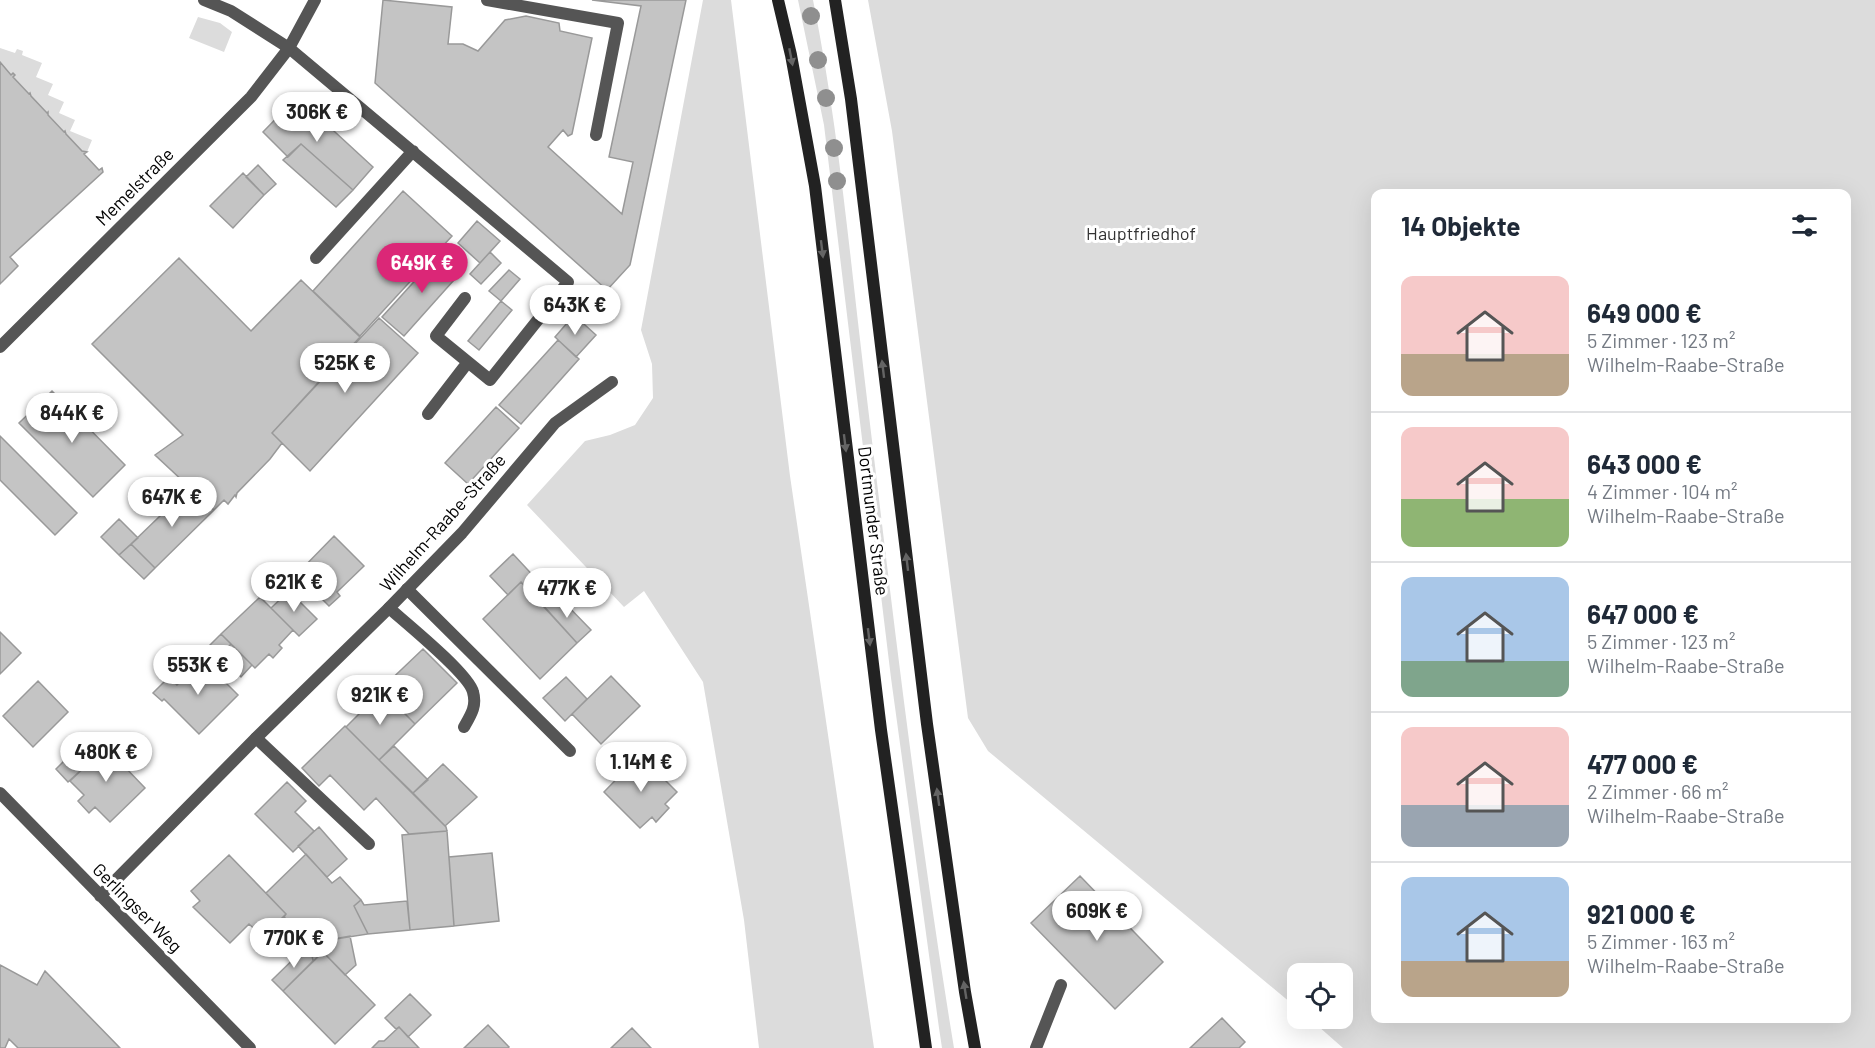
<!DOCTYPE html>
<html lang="de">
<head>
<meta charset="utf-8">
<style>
	body { margin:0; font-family:Barlow,sans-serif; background:#f6f6f7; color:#1f2937; height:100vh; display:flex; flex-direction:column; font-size:22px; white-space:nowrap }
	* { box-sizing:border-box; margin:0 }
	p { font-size:20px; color:#747a83 }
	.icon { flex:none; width:33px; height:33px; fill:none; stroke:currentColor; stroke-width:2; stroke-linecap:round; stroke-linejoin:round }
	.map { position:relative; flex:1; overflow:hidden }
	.details { position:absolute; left:1371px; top:189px; width:480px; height:834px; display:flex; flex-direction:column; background:#fff; border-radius:12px; box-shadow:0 6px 24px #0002 }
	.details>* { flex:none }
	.buttons { position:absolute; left:1287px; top:963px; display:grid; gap:12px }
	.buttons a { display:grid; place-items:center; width:66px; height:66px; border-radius:12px; background:#fff; box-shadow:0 6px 24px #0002; font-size:30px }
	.price { position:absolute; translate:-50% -51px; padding:0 14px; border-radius:21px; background:#fff; color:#222; font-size:20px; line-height:39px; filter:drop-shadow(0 2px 3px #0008) }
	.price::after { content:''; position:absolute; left:50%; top:36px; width:18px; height:14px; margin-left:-9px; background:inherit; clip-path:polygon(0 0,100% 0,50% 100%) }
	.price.on { background:#db2777; color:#fff }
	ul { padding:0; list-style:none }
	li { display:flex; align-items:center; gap:18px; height:150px; padding:0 30px }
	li+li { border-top:2px solid #e0e1e3 }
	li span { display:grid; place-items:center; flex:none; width:168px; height:120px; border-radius:12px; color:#555 }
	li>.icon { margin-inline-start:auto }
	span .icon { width:72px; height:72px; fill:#fffc; stroke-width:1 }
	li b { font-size:26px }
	h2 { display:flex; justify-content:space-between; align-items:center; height:72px; padding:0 30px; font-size:26px }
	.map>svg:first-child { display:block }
</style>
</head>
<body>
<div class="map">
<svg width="1875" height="1048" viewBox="0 0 1875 1048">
	<rect width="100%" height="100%" fill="#fff"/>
	<path fill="#dcdcdc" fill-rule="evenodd" d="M703 0H731L790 476 874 1048H759L744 920 703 682 644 591 624 607 527 505 585 441 610 435 635 425 653 398 652 364 641 330Z
		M798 0H813C838 123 849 249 864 374 891 599 917 824 954 1048H942L939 1028 891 678 824 125Z
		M868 0H1875V1048H1343L1310 1019 1342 1018V974H1298L1297 1008 988 751 968 718 892 131ZM1376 194H1846V1018H1376Z
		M198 17 220 23 232 32 224 52 189 38Z
		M0 48 15 53 17 49 23 51 22 55 42 63 36 77 53 84 48 95 64 102 59 113 75 120 70 131 92 140 87 152 82 151 66 134V131L64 132 48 115V112L47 113 31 96V93L29 94 13 77 14 75H11L0 62Z"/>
	<path fill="#c4c4c4" stroke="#999" stroke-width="1.5" d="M383 0 452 7 448 44H463L478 51 505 20 526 16 559 23 560 31 592 38 572 134 568 136 563 130 548 147 622 214 633 162 609 157 641 6 592 0H686L630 265 607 290 375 83Z
		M0 62 11 75 13 73 15 75 13 77 29 94 30 93 31 96 47 113 48 112V115L64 132 65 131 66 134 82 151 87 152 84 154 99 170 102 168 103 172 10 257 18 266 0 284Z
		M297 97 373 167 353 190 301 144 288 157 263 132Z
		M301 144 353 190 336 207 283 160Z
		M258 165 276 184 264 195 246 177Z
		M243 173 264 195 233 228 210 206Z
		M403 191 452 236 360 336 313 291Z
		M477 221 500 241 480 263 458 243Z
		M441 252 462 271 404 336 382 317Z
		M490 252 501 263 481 284 470 274Z
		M179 258 251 331 301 280 360 337 272 433 282 443 270 459 237 493 236 497 235 495 228 504 224 500 214 510 155 455 183 435 92 344Z
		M509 270 520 279 501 301 489 291Z
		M501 301 512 310 479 350 468 341Z
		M574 315 596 335 576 357 555 337Z
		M379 318 418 353 310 471 272 433Z
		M558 340 579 359 521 424 499 405Z
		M52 391 125 465 93 497 19 423Z
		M496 407 519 428 468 484 445 463Z
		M0 436 77 513 55 535 0 480Z
		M189 488 214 510 155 568 131 544Z
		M119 519 138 538 119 555 101 537Z
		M334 536 364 566 337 592 340 596 329 606 297 574Z
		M131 544 155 568 144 579 119 555Z
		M513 554 539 582 530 591 521 582 508 595 490 576Z
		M291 568 312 590 301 600 280 579Z
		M521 582 577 643 540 679 483 619Z
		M289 591 317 619 299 636 271 608Z
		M260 597 293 630 279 645 282 648 273 658 269 654 255 668 221 634Z
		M547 598 554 606 561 599 591 630 577 643 541 603Z
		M0 632 21 653 0 674Z
		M221 634 231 644 220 655 210 645Z
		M231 644 252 665 241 677 220 655Z
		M423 649 457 683 415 724 381 689Z
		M202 659 238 695 199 734 164 699 162 701 153 693 169 677 177 685Z
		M611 676 640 706 601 744 572 714Z
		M566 677 587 699 565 721 543 698Z
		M38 681 68 712 33 747 3 716Z
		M382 691 415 724 379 760 346 727Z
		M345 726 446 827 447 831 409 834 376 798 364 810 330 775 319 786 302 768Z
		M98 739 145 788 110 822 95 807 89 813 78 801 84 795 70 781 90 762 82 754Z
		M394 746 428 780 413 793 379 760Z
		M77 748 90 762 68 782 56 769Z
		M640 755 677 792 665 804 669 808 656 822 652 817 640 828 604 792Z
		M443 764 477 797 445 826 413 793Z
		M287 782 306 801 295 812 314 831 293 852 255 814Z
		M319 827 347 859 327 877 298 846Z
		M447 831 454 926 410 930 402 835Z
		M492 853 499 921 454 926 449 857Z
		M306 854 332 883 340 877 361 900 354 906 368 934 310 943 295 928 287 937 280 930 289 922 284 917 286 914 266 893Z
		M229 855 286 914 263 937 249 924 230 943 193 907 200 901 191 891Z
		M1080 876 1163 962 1115 1009 1031 923Z
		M361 900 364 905 407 901 410 930 368 934 354 906Z
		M350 936 356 965 345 975 323 952 313 961 310 943Z
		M310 943 313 961 283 991 272 980Z
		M323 952 375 1005 335 1044 283 991Z
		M0 965 37 985 45 971 120 1048H18L9 1039 5 1048H0Z
		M410 994 431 1015 408 1037 399 1027 396 1029 385 1018Z
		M1222 1018 1245 1042 1239 1048H1190Z
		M488 1025 509 1047 508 1048H464Z
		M399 1027 419 1048H372L379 1041H384Z
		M632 1028 651 1048H611Z"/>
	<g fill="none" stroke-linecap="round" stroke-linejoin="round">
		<path stroke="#555" stroke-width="12" d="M487 0 618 23 596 135
			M289 48 568 282 490 380 436 336 465 298
			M316 258 413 151
			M428 414 468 362
			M407 589 570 751
			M389 608C406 623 469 674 473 692 477 706 471 715 464 727
			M256 738 369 844
			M1036 1048 1061 985"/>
		<path stroke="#555" stroke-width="12" d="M204 0 231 11 289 48
			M0 347 251 97 289 48 315 0
			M0 793 250 1048
			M100 896 256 738 389 608 462 533 555 423 612 382"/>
		<path stroke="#222" stroke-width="12" d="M778 0 791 55 815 186 881 730 926 1048
			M835 0 851 99 927 724 965 992 975 1048"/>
	</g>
	<g fill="#8f8f8f">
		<circle cx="811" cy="16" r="9"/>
		<circle cx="818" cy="60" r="9"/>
		<circle cx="826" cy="98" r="9"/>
		<circle cx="834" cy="148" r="9"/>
		<circle cx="837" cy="181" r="9"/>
	</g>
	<defs><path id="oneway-solid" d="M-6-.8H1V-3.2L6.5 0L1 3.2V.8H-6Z" transform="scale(1.5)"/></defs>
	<g fill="#646464">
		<use href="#oneway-solid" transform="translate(791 57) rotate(79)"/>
		<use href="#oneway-solid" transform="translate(822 249) rotate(83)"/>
		<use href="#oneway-solid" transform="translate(883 369) rotate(-97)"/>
		<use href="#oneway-solid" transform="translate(845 443) rotate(83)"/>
		<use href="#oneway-solid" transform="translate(907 562) rotate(-97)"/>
		<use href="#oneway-solid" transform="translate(869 637) rotate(83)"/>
		<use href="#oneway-solid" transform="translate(938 797) rotate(-98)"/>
		<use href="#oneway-solid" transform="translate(965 990) rotate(-99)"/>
	</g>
	<g text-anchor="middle" stroke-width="6" stroke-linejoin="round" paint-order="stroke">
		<g font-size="18" fill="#000" stroke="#fff">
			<text transform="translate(135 187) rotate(-45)" y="6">Memelstraße</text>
			<text transform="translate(873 521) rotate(83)" y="6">Dortmunder Straße</text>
			<text transform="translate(443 523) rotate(-48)" y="6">Wilhelm-Raabe-Straße</text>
			<text transform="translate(137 908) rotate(45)" y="6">Gerlingser Weg</text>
		</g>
		<g font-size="18" fill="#333" stroke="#fff">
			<text x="1141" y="240">Hauptfriedhof</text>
		</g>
	</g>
</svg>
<div class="buttons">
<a><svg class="icon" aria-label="locate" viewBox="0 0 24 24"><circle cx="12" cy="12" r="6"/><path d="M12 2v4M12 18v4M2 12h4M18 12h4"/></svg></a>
</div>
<b class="price" style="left:317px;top:143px">306K €</b>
<b class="price on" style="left:422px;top:294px">649K €</b>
<b class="price" style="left:575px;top:336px">643K €</b>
<b class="price" style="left:345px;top:394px">525K €</b>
<b class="price" style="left:72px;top:444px">844K €</b>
<b class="price" style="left:172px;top:528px">647K €</b>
<b class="price" style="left:294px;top:613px">621K €</b>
<b class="price" style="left:567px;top:619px">477K €</b>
<b class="price" style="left:198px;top:696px">553K €</b>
<b class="price" style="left:380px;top:726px">921K €</b>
<b class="price" style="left:106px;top:783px">480K €</b>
<b class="price" style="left:641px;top:793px">1.14M €</b>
<b class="price" style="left:1097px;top:942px">609K €</b>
<b class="price" style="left:294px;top:969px">770K €</b>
<section class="details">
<h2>14 Objekte<svg class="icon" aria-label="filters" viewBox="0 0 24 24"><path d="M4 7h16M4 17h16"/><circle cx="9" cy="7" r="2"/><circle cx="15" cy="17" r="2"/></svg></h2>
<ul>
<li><span style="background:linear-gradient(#f6c9c9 65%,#b9a48a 0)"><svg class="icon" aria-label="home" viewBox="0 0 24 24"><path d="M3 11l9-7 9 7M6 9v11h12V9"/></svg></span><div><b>649 000 €</b><p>5 Zimmer · 123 m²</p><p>Wilhelm-Raabe-Straße</p></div></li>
<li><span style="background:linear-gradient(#f6c9c9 60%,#8fb573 0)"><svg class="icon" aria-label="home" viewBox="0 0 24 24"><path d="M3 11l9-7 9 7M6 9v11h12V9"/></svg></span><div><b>643 000 €</b><p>4 Zimmer · 104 m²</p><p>Wilhelm-Raabe-Straße</p></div></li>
<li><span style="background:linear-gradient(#a9c7e8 70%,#7fa58c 0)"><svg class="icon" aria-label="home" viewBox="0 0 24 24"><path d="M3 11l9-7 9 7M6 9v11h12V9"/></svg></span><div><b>647 000 €</b><p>5 Zimmer · 123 m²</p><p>Wilhelm-Raabe-Straße</p></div></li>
<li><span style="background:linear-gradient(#f6c9c9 65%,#9aa5b1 0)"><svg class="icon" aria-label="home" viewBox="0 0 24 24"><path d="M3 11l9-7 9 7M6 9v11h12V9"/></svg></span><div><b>477 000 €</b><p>2 Zimmer · 66 m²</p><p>Wilhelm-Raabe-Straße</p></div></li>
<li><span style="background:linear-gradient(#a9c7e8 70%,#b9a48a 0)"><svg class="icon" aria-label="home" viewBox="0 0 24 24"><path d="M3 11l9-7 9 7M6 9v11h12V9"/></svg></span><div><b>921 000 €</b><p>5 Zimmer · 163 m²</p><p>Wilhelm-Raabe-Straße</p></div></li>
</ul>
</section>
</div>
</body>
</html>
